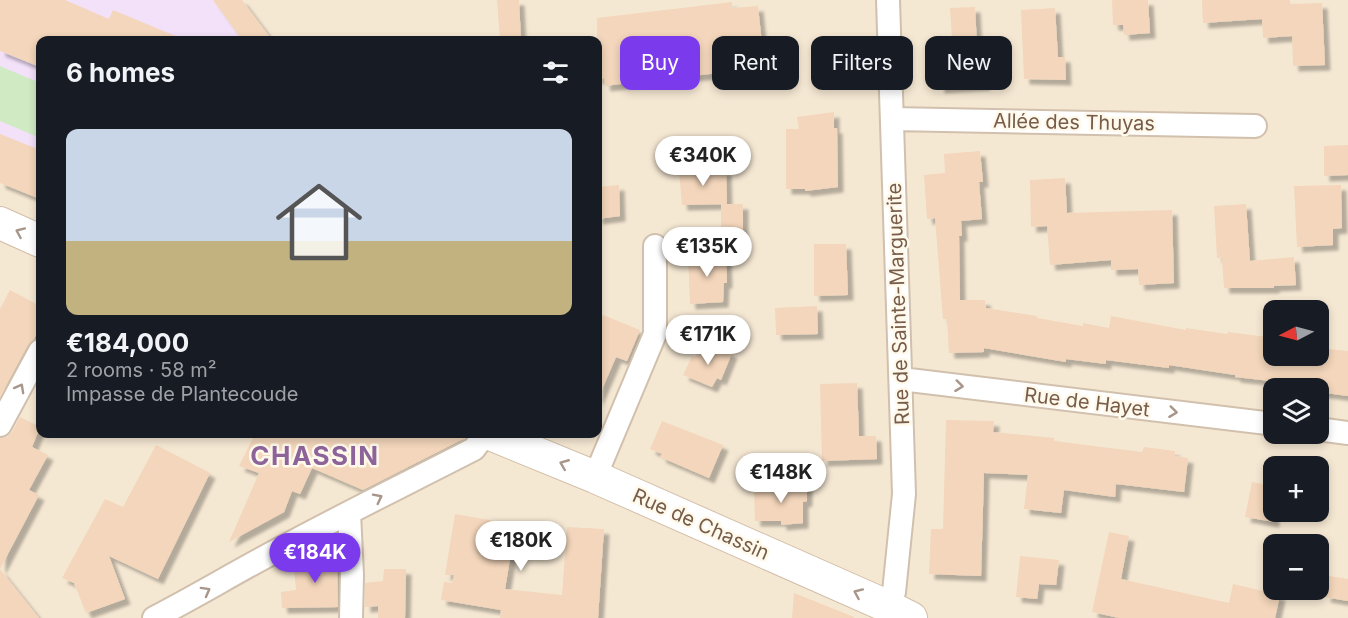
<!DOCTYPE html>
<html lang="en">
<head>
<meta charset="utf-8">
<style>
	body { margin:0; font-family:Inter,sans-serif; background:#242831; color:#f1f3f6; height:100vh; display:flex; flex-direction:column; font-size:22px; white-space:nowrap }
	* { box-sizing:border-box; margin:0 }
	p { font-size:20px; color:#9ea1a6 }
	.icon { flex:none; width:33px; height:33px; fill:none; stroke:currentColor; stroke-width:2; stroke-linecap:round; stroke-linejoin:round }
	.map { position:relative; flex:1; overflow:hidden }
	.side { position:absolute; left:36px; top:36px; width:566px; height:402px; display:flex; flex-direction:column; background:#171b24; border-radius:12px; box-shadow:0 3px 9px #0003 }
	.side>* { flex:none }
	.banner { position:absolute; left:620px; top:36px; width:570px; height:54px; display:flex; gap:12px }
	.needle { width:39px; rotate:264deg }
	.fabs { position:absolute; left:1263px; top:300px; display:grid; gap:12px }
	.fabs a { display:grid; place-items:center; width:66px; height:66px; border-radius:12px; background:#171b24; box-shadow:0 3px 9px #0003; font-size:30px }
	.price { position:absolute; translate:-50% -51px; padding:0 14px; border-radius:21px; background:#fff; color:#222; font-size:20px; line-height:39px; filter:drop-shadow(0 2px 3px #0008) }
	.price::after { content:''; position:absolute; left:50%; top:36px; width:18px; height:14px; margin-left:-9px; background:inherit; clip-path:polygon(0 0,100% 0,50% 100%) }
	.price.active { background:#7c3aed; color:#fff }
	ul { padding:0; list-style:none }
	li { display:grid; align-content:center; gap:12px; height:318px; padding:0 30px }
	li span { display:grid; place-items:center; height:186px; border-radius:12px; color:#555 }
	li>.icon { margin-inline-start:auto }
	span .icon { width:108px; height:108px; fill:#fffc; stroke-width:1 }
	li b { font-size:26px }
	h2 { display:flex; justify-content:space-between; align-items:center; height:72px; padding:0 30px; font-size:26px }
	.tag { padding:0 21px; border-radius:12px; background:#171b24; box-shadow:0 3px 9px #0003; font-size:21px; line-height:54px }
	.tag.active { background:#7c3aed; color:#fff }
	.map>svg:first-child { display:block }
</style>
</head>
<body>
<div class="map">
<svg width="1348" height="618" viewBox="0 0 1348 618">
	<defs>
		<filter id="shadow"><feDropShadow dx="5.5" dy="5.5" stdDeviation="1.5" flood-color="#0004"/></filter>
	</defs>
	<rect width="100%" height="100%" fill="#fdf5e5"/>
	<path fill="#f5e8d3" fill-rule="evenodd" d="M0 0H1348V618H0ZM40 40H597V434H40ZM1274 310H1318V356H1274ZM1274 388H1318V434H1274ZM1274 466H1318V512H1274ZM1274 544H1318V590H1274Z"/>
	<path fill="#f2e1f9" d="M0 0H213L242 40H40V199L0 182Z"/>
	<path fill="#d0ebc3" d="M0 66 40 83V138L0 121Z"/>
	<path fill="#f3d6bb" filter="url(#shadow)" d="M0 0H65L109 19 113 10 185 40H40V67L0 51Z
		M213 0H242L272 40H242Z
		M497 0H519L521 40H500Z
		M1112 0H1148L1150 33 1124 35 1123 25H1113Z
		M1202 0H1290V4L1322 3 1325 65 1293 66 1292 36 1263 38 1262 19 1203 23Z
		M732 2V8L758 6 764 63 738 66V71L682 77V76L605 86 604 78 597 79V18Z
		M975 7 978 64 984 63 985 85 939 88 937 40 952 39 950 8Z
		M1055 8 1058 57H1065L1066 80 1024 79 1021 10Z
		M834 112V128H837L838 187 805 191V189H786V129H799L797 117Z
		M0 134 40 150V199L0 183Z
		M1348 145V175L1324 176V146Z
		M980 151 983 182H979L982 219 961 221 962 236H959L960 300H985L986 308 1037 316V318L1083 326V323L1109 328 1111 316 1186 330V328L1227 334 1228 332 1274 338V356H1318V348L1348 351V396L1318 392V388H1297L1298 384 1235 377V375L1169 365V368L1106 360V364L1066 359V362L984 348V352L949 353 947 319H943L935 218 927 219 924 175 945 173 944 154Z
		M726 170 727 204 682 205 679 171Z
		M1065 178 1067 213 1172 210 1174 283 1139 285 1138 269 1111 270V260L1050 265 1047 226 1031 227 1030 180Z
		M619 185 620 216 597 219V187Z
		M1341 185 1342 228 1333 229V245L1297 247 1294 186Z
		M721 204H743V235H721Z
		M1246 204 1250 261 1294 257 1296 285 1274 286V288H1224L1222 257 1217 258 1214 206Z
		M814 244H846L848 295 814 296Z
		M726 253 727 283H724L723 302 690 304 688 255Z
		M10 290 40 306V327L34 339 28 345 0 397V309Z
		M817 306 818 334 776 335 775 308Z
		M603 315 640 330 627 361 616 357 597 401V326Z
		M713 345 732 353 721 380 717 378 712 387 683 375 692 356 695 357 698 353 707 357Z
		M857 383 859 436H876L877 459 822 461 820 384Z
		M20 417 40 427 32 447 48 455 29 490 39 495 0 569 39 618H0V438L7 437 12 432Z
		M946 420 994 421 993 432 1054 438V441L1142 452 1144 447 1175 451V456L1188 458 1184 492 1116 484 1115 497 1064 490 1061 513 1024 509 1028 475 984 473 981 576 929 574 931 529H943Z
		M662 421 723 445 709 478 660 457 662 454 650 449Z
		M255 434H469L465 438 363 490 312 468 300 494 292 491 284 512 229 542 259 473 239 466Z
		M156 445 210 473 158 579 109 556 125 599 86 613 74 583 62 578 105 499 123 507Z
		M807 482V501L803 502V523L781 525V521H755L754 490 785 489V483Z
		M1252 482 1274 486V522L1245 517Z
		M455 514 500 522 508 524 512 528 514 535 505 589 562 595 567 527 604 529 598 618H500L501 610 441 600 444 582 452 583 454 575H445Z
		M1109 532 1129 536 1121 579 1229 603 1233 584 1280 595 1275 618H1119L1092 612Z
		M337 550 338 607 282 608 281 592 296 590 294 567 324 553Z
		M1020 556 1059 560 1056 585 1039 584 1037 599 1016 597Z
		M384 569H406L405 618H378V606L365 607V583L383 581Z
		M1329 576 1348 579V601L1325 597Z
		M794 593 854 617V618H792Z"/>
	<g fill="none" stroke-linecap="round" stroke-linejoin="round">
		<g stroke="#d1c0ad" stroke-width="26">
			<path id="street" d="M888 0 904 494 894 592 889 607
				M893 119 1255 126
				M901 379 1274 424
				M0 425 40 351
				M1318 429 1348 433
				M595 477 655 334V246
				M349 513 352 575 351 618
				M154 618C191 599 226 578 263 558 332 520 404 485 474 449L485 434"/>
		</g>
		<g stroke="#d2bea8" stroke-width="34">
			<path id="secondary" d="M0 223 40 241
				M490 434 595 477 889 607 911 618"/>
		</g>
		<use href="#street" stroke="#fff" stroke-width="22"/>
		<use href="#secondary" stroke="#fff" stroke-width="32"/>
	</g>
	<defs><path id="oneway-chevron" d="M-2-3.5L2.5 0L-2 3.5" fill="none" stroke-width="1.6" stroke-linecap="round" stroke-linejoin="round" transform="scale(1.5)"/></defs>
	<g stroke="#a79689">
		<use href="#oneway-chevron" transform="translate(20 232) rotate(-156)"/>
		<use href="#oneway-chevron" transform="translate(959 386) rotate(7)"/>
		<use href="#oneway-chevron" transform="translate(20 388) rotate(-61)"/>
		<use href="#oneway-chevron" transform="translate(1173 412) rotate(7)"/>
		<use href="#oneway-chevron" transform="translate(564 464) rotate(-158)"/>
		<use href="#oneway-chevron" transform="translate(378 498) rotate(-27)"/>
		<use href="#oneway-chevron" transform="translate(206 591) rotate(-29)"/>
		<use href="#oneway-chevron" transform="translate(858 593) rotate(-156)"/>
	</g>
	<g text-anchor="middle" stroke-width="5" stroke-linejoin="round" paint-order="stroke">
		<g font-size="20" fill="#775d49" stroke="#fff9ec">
			<text transform="translate(1074 122) rotate(1)" y="7">Allée des Thuyas</text>
			<text transform="translate(898 304) rotate(-92)" y="7">Rue de Sainte-Marguerite</text>
			<text transform="translate(1087 402) rotate(7)" y="7">Rue de Hayet</text>
			<text transform="translate(701 524) rotate(24)" y="7">Rue de Chassin</text>
		</g>
		<g font-size="26" font-weight="bold" letter-spacing="1.5" fill="#8c649a" stroke="#fff9ec">
			<text x="315" y="465">CHASSIN</text>
		</g>
	</g>
</svg>
<div class="fabs">
<a><svg class="needle" viewBox="-14 -14 28 28"><path d="M0-13l5 13h-10z" fill="#e53935"/><path d="M0 13l5-13h-10z" fill="#9ea1a6"/></svg></a>
<a><svg class="icon" aria-label="layers" viewBox="0 0 24 24"><path d="M12 4l9 5-9 5-9-5zM3 14l9 5 9-5"/></svg></a>
<a>+</a>
<a>−</a>
</div>
<b class="price" style="left:703px;top:187px">€340K</b>
<b class="price" style="left:707px;top:278px">€135K</b>
<b class="price" style="left:708px;top:366px">€171K</b>
<b class="price" style="left:781px;top:504px">€148K</b>
<b class="price" style="left:521px;top:572px">€180K</b>
<b class="price active" style="left:315px;top:584px">€184K</b>
<div class="banner">
<a class="tag active">Buy</a>
<a class="tag">Rent</a>
<a class="tag">Filters</a>
<a class="tag">New</a>
</div>
<section class="side">
<h2>6 homes<svg class="icon" aria-label="filters" viewBox="0 0 24 24"><path d="M4 7h16M4 17h16"/><circle cx="9" cy="7" r="2"/><circle cx="15" cy="17" r="2"/></svg></h2>
<ul>
<li><span style="background:linear-gradient(#c9d6e8 60%,#c2b280 0)"><svg class="icon" aria-label="home" viewBox="0 0 24 24"><path d="M3 11l9-7 9 7M6 9v11h12V9"/></svg></span><div><b>€184,000</b><p>2 rooms · 58 m²</p><p>Impasse de Plantecoude</p></div></li>
</ul>
</section>
</div>
</body>
</html>
